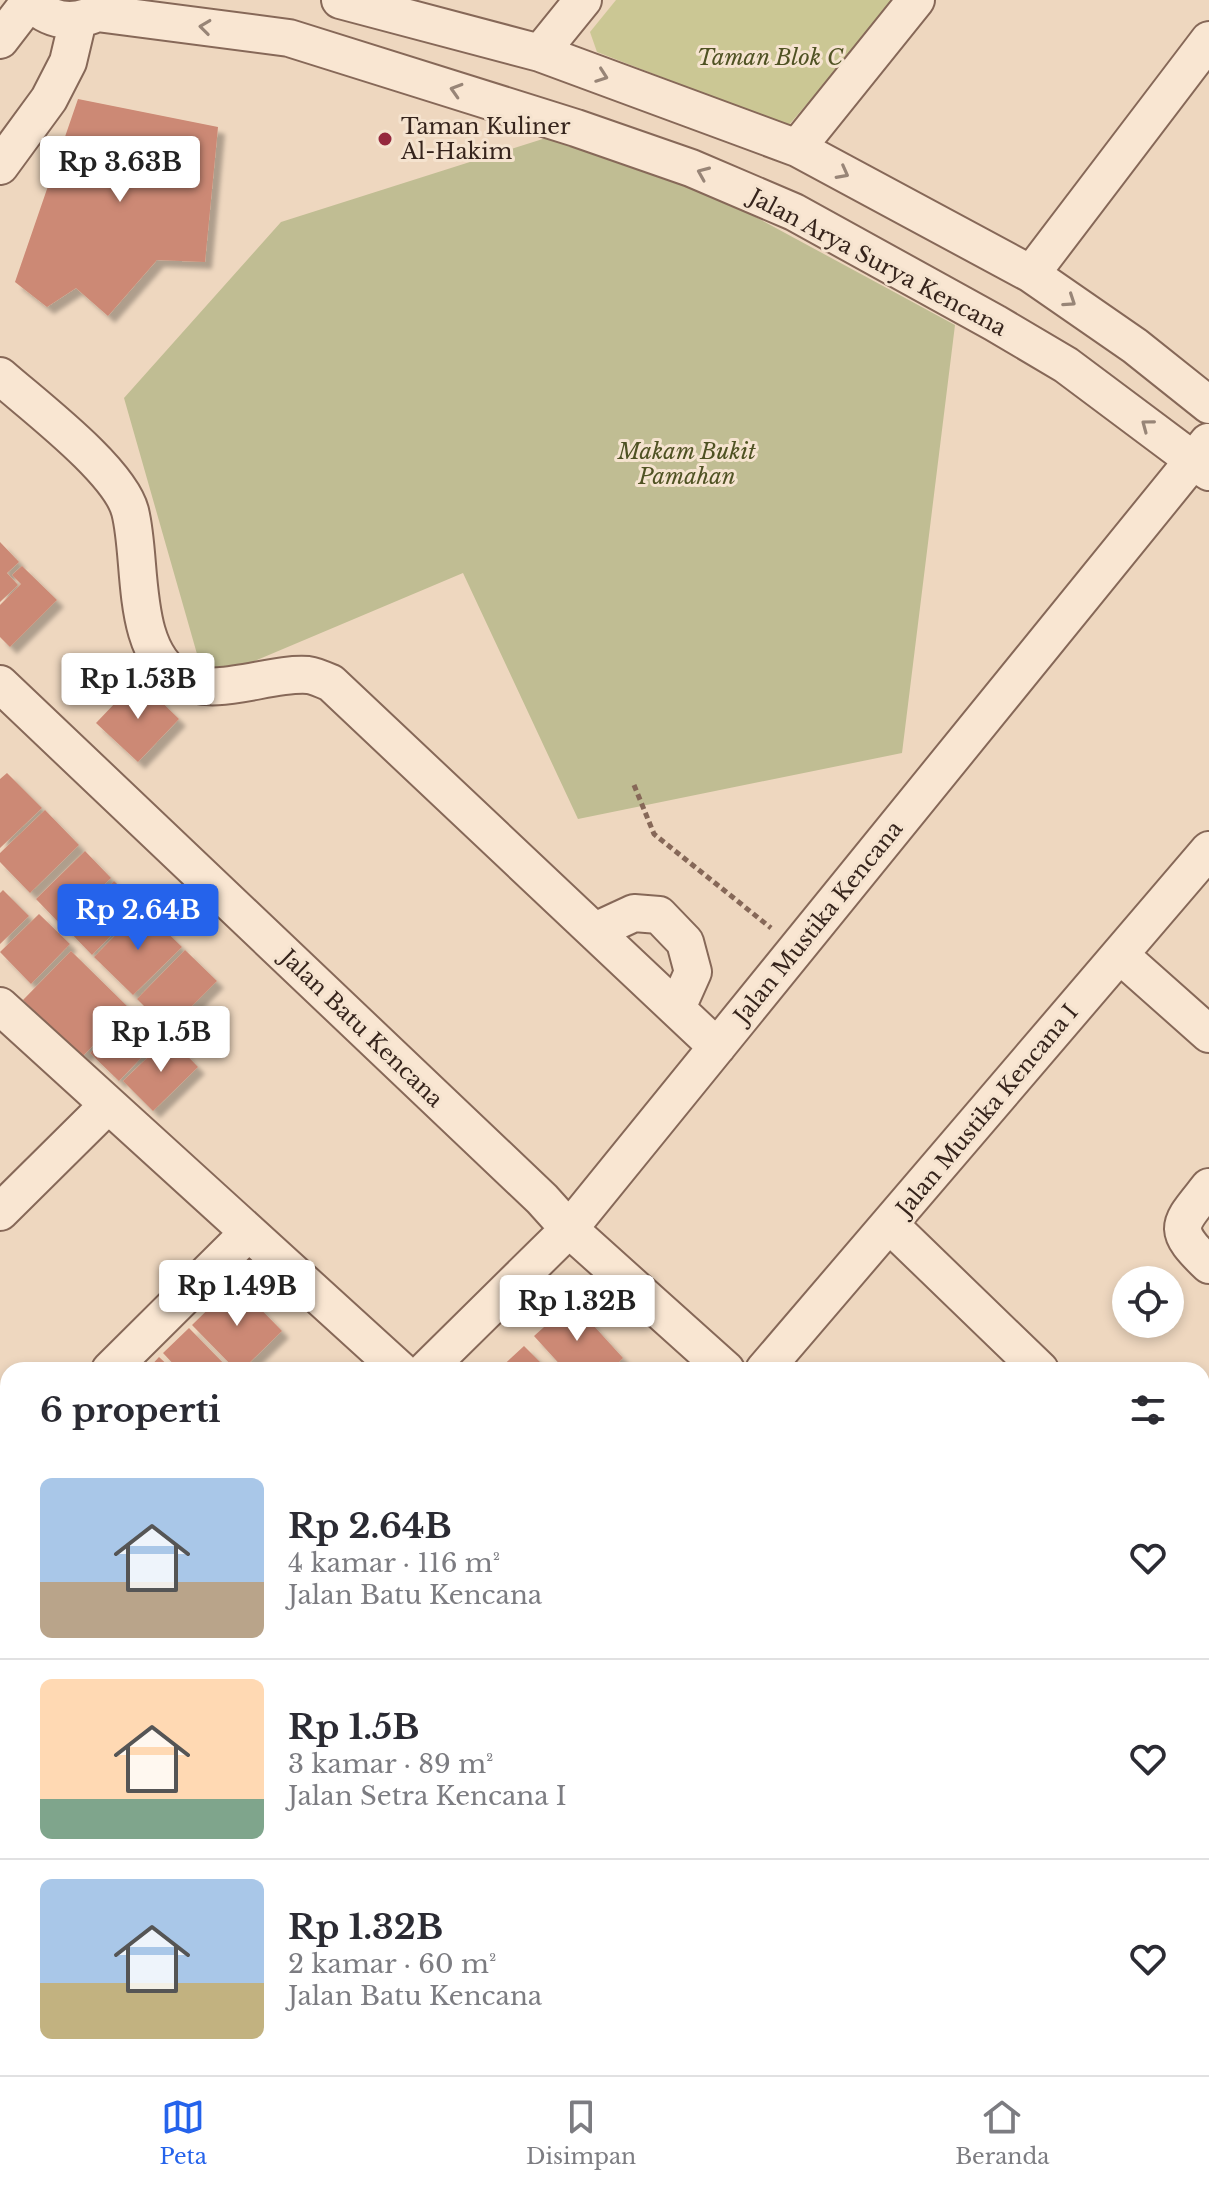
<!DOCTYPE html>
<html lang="id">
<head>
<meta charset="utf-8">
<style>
	body { margin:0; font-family:"Libre Baskerville",serif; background:#f7f7f7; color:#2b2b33; height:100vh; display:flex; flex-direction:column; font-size:30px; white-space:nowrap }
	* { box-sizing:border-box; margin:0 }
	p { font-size:26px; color:#7c7c81 }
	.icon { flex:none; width:44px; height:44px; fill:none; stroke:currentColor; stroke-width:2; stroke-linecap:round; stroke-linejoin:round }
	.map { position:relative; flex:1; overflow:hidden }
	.details { position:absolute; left:0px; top:1362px; width:1210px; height:714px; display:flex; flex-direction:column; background:#fff; border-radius:24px 24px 0 0; box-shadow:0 4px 12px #0003 }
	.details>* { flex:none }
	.buttons { position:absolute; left:1112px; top:1266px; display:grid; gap:16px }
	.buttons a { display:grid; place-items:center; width:72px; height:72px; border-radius:50%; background:#fff; box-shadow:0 4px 12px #0003; font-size:40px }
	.price { position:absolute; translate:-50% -68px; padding:0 18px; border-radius:8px; background:#fff; color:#222; font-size:26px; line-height:52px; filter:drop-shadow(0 2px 4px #0008) }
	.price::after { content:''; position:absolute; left:50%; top:48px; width:24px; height:18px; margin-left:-12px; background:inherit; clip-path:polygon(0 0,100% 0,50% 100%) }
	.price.on { background:#2563eb; color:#fff }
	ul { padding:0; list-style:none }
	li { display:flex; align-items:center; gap:24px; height:200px; padding:0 40px }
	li+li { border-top:2px solid #e1e1e2 }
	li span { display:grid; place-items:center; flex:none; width:224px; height:160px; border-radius:12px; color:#555 }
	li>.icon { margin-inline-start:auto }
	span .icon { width:96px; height:96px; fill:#fffc; stroke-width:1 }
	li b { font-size:34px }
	h2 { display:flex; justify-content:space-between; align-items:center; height:96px; padding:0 40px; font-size:34px }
	.tab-bar { display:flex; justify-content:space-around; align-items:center; height:112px; border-top:2px solid #e1e1e2; background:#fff; font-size:22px; color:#7c7c81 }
	.tab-bar a { display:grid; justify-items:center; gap:4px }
	.tab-bar .on { color:#2563eb }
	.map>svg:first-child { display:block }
</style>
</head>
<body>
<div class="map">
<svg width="1209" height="2075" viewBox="0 0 1209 2075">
	<defs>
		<filter id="shadow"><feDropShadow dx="7" dy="7" stdDeviation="2" flood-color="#0004"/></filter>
	</defs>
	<rect width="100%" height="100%" fill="#eed7bf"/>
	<path fill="#cbc794" d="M616 0H896L788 126 597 52 590 32Z"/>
	<path fill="#c0bd93" d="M549 137 691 182 955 325 902 753 578 819 463 573 205 682 124 398 281 222Z"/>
	<path fill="#cc8975" filter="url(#shadow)" d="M78 99 218 127 205 262 157 260 108 316 76 288 47 307 15 282Z
		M0 542 19 562 7 573 18 585 0 602Z
		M22 566 57 600 10 647 0 637V605L21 584 12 575Z
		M138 679 179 719 138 762 96 723Z
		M7 773 42 808 0 848V779Z
		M45 810 79 845 30 893 0 862V853Z
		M85 851 111 878 62 926 36 899Z
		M114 881 140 906 92 955 66 928Z
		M3 890 29 916 0 944V893Z
		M142 908 182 947 133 995 94 957Z
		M39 914 70 944 31 984 0 952Z
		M185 950 217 981 168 1030 137 999Z
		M71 951 129 1008 82 1057 23 1000Z
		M132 1010 161 1037 119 1081 90 1053Z
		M169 1037 198 1067 153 1111 123 1081Z
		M235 1283 282 1331 242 1370H236L192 1325Z
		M572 1302 623 1358 611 1370H565L534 1336Z
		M189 1328 230 1370H179L163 1353Z
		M524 1346 548 1370H498Z
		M159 1357 173 1370H147Z
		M6 1525 8 1526V1580L0 1573V1531Z
		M0 1578 8 1586V1610L0 1618Z
		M8 1619V1727L0 1735V1627Z
		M8 1852V1901L0 1893V1860Z
		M0 1903 8 1911V1958L4 1962 0 1959Z"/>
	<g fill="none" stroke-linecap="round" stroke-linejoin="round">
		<g stroke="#866858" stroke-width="40">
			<path id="minor" d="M29 0C48 22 74 25 99 12
				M340 0 540 53 797 148 1031 274 1135 346 1209 405
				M97 13 289 38 576 128 691 168 794 212 995 323 1066 365 1209 472
				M0 40 30 1
				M540 53 583 0
				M797 148 916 0
				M0 166 49 99 68 62 78 20
				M1031 274 1209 40
				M0 376C34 406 119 470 130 511 143 560 129 653 182 680 216 698 270 672 308 675 315 676 324 680 331 683L717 1047
				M0 684 542 1199 569 1229 726 1370
				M595 931 634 913 659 915 685 942 693 972 677 1008
				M1120 955 1209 1034
				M0 1006 400 1370
				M1209 1187C1179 1225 1170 1228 1209 1265
				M0 1212 108 1105
				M890 1225 1040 1370
				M110 1370 248 1233
				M426 1370 569 1229 1208 442
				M764 1370 1209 850
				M0 1480 8 1472
				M1202 1527 1209 1533
				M0 1798 8 1791
				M1202 1833 1209 1841
				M194 2068 201 2075
				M619 2068 626 2075
				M651 2068 658 2075
				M951 2075 957 2068"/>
		</g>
		<path stroke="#866858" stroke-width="5" stroke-dasharray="6 4" stroke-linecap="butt" d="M634 785 654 834 771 928"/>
		<use href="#minor" stroke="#f9e6d2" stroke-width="36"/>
	</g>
	<defs><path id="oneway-chevron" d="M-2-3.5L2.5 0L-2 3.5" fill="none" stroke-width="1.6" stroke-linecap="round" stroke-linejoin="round" transform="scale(2)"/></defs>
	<g stroke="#988577">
		<use href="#oneway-chevron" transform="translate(205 27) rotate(-173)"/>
		<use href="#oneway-chevron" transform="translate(602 76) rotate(20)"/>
		<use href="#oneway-chevron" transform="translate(456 90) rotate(-163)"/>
		<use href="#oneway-chevron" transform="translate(703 173) rotate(-157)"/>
		<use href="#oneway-chevron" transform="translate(843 173) rotate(28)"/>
		<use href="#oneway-chevron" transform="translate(1070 301) rotate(34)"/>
		<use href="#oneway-chevron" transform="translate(1147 425) rotate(-143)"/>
	</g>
	<circle fill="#95283e" stroke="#f5e3cf" stroke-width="3" cx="385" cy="139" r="8"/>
	<g text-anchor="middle" stroke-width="6" stroke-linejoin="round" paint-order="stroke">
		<g font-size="22" font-style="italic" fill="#4f5223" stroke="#f5e3cf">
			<text x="770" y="65">Taman Blok C</text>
			<text x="687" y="459">Makam Bukit<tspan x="687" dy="25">Pamahan</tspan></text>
		</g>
		<g font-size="22" fill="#36241c" stroke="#f5e3cf" text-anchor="start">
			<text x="401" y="134">Taman Kuliner<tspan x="401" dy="25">Al-Hakim</tspan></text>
		</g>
		<g font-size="22" fill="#36241c" stroke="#f5e3cf">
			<text transform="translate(878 262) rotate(28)" y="8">Jalan Arya Surya Kencana</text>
			<text transform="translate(818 922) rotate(-51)" y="8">Jalan Mustika Kencana</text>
			<text transform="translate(362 1028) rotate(44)" y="8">Jalan Batu Kencana</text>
			<text transform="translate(987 1110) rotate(-50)" y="8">Jalan Mustika Kencana I</text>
		</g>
	</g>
</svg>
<div class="buttons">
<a><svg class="icon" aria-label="locate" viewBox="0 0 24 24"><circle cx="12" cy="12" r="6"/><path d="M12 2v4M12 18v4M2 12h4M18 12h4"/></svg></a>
</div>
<b class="price" style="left:120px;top:204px">Rp 3.63B</b>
<b class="price" style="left:138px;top:721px">Rp 1.53B</b>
<b class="price on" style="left:138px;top:952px">Rp 2.64B</b>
<b class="price" style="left:161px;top:1074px">Rp 1.5B</b>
<b class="price" style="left:237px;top:1328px">Rp 1.49B</b>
<b class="price" style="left:577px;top:1343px">Rp 1.32B</b>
<section class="details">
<h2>6 properti<svg class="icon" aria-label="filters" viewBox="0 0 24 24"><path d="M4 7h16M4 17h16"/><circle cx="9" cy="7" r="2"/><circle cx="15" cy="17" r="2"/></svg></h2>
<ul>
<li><span style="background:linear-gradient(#a9c7e8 65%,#b9a48a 0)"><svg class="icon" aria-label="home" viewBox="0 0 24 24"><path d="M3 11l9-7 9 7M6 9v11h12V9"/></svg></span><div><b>Rp 2.64B</b><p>4 kamar · 116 m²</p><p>Jalan Batu Kencana</p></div><svg class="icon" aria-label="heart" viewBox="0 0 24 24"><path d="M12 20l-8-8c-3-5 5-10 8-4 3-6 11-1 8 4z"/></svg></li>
<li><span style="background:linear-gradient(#ffd9b3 75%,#7fa58c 0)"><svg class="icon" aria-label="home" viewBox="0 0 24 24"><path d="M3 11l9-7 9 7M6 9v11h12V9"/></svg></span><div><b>Rp 1.5B</b><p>3 kamar · 89 m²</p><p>Jalan Setra Kencana I</p></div><svg class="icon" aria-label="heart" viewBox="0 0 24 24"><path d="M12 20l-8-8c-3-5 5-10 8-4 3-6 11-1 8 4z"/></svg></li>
<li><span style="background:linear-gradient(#a9c7e8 65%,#c2b280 0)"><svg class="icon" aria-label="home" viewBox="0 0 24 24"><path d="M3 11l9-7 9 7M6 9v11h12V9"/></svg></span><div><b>Rp 1.32B</b><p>2 kamar · 60 m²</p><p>Jalan Batu Kencana</p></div><svg class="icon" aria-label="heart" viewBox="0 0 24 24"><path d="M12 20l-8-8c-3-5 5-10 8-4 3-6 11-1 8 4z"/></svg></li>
</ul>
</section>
</div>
<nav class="tab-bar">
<a class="on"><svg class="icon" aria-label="map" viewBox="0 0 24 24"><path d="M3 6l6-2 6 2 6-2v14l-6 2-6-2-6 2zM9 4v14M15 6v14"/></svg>Peta</a>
<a><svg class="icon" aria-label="saved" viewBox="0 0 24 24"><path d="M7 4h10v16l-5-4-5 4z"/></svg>Disimpan</a>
<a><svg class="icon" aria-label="home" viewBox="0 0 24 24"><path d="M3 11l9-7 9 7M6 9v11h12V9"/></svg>Beranda</a>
</nav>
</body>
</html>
